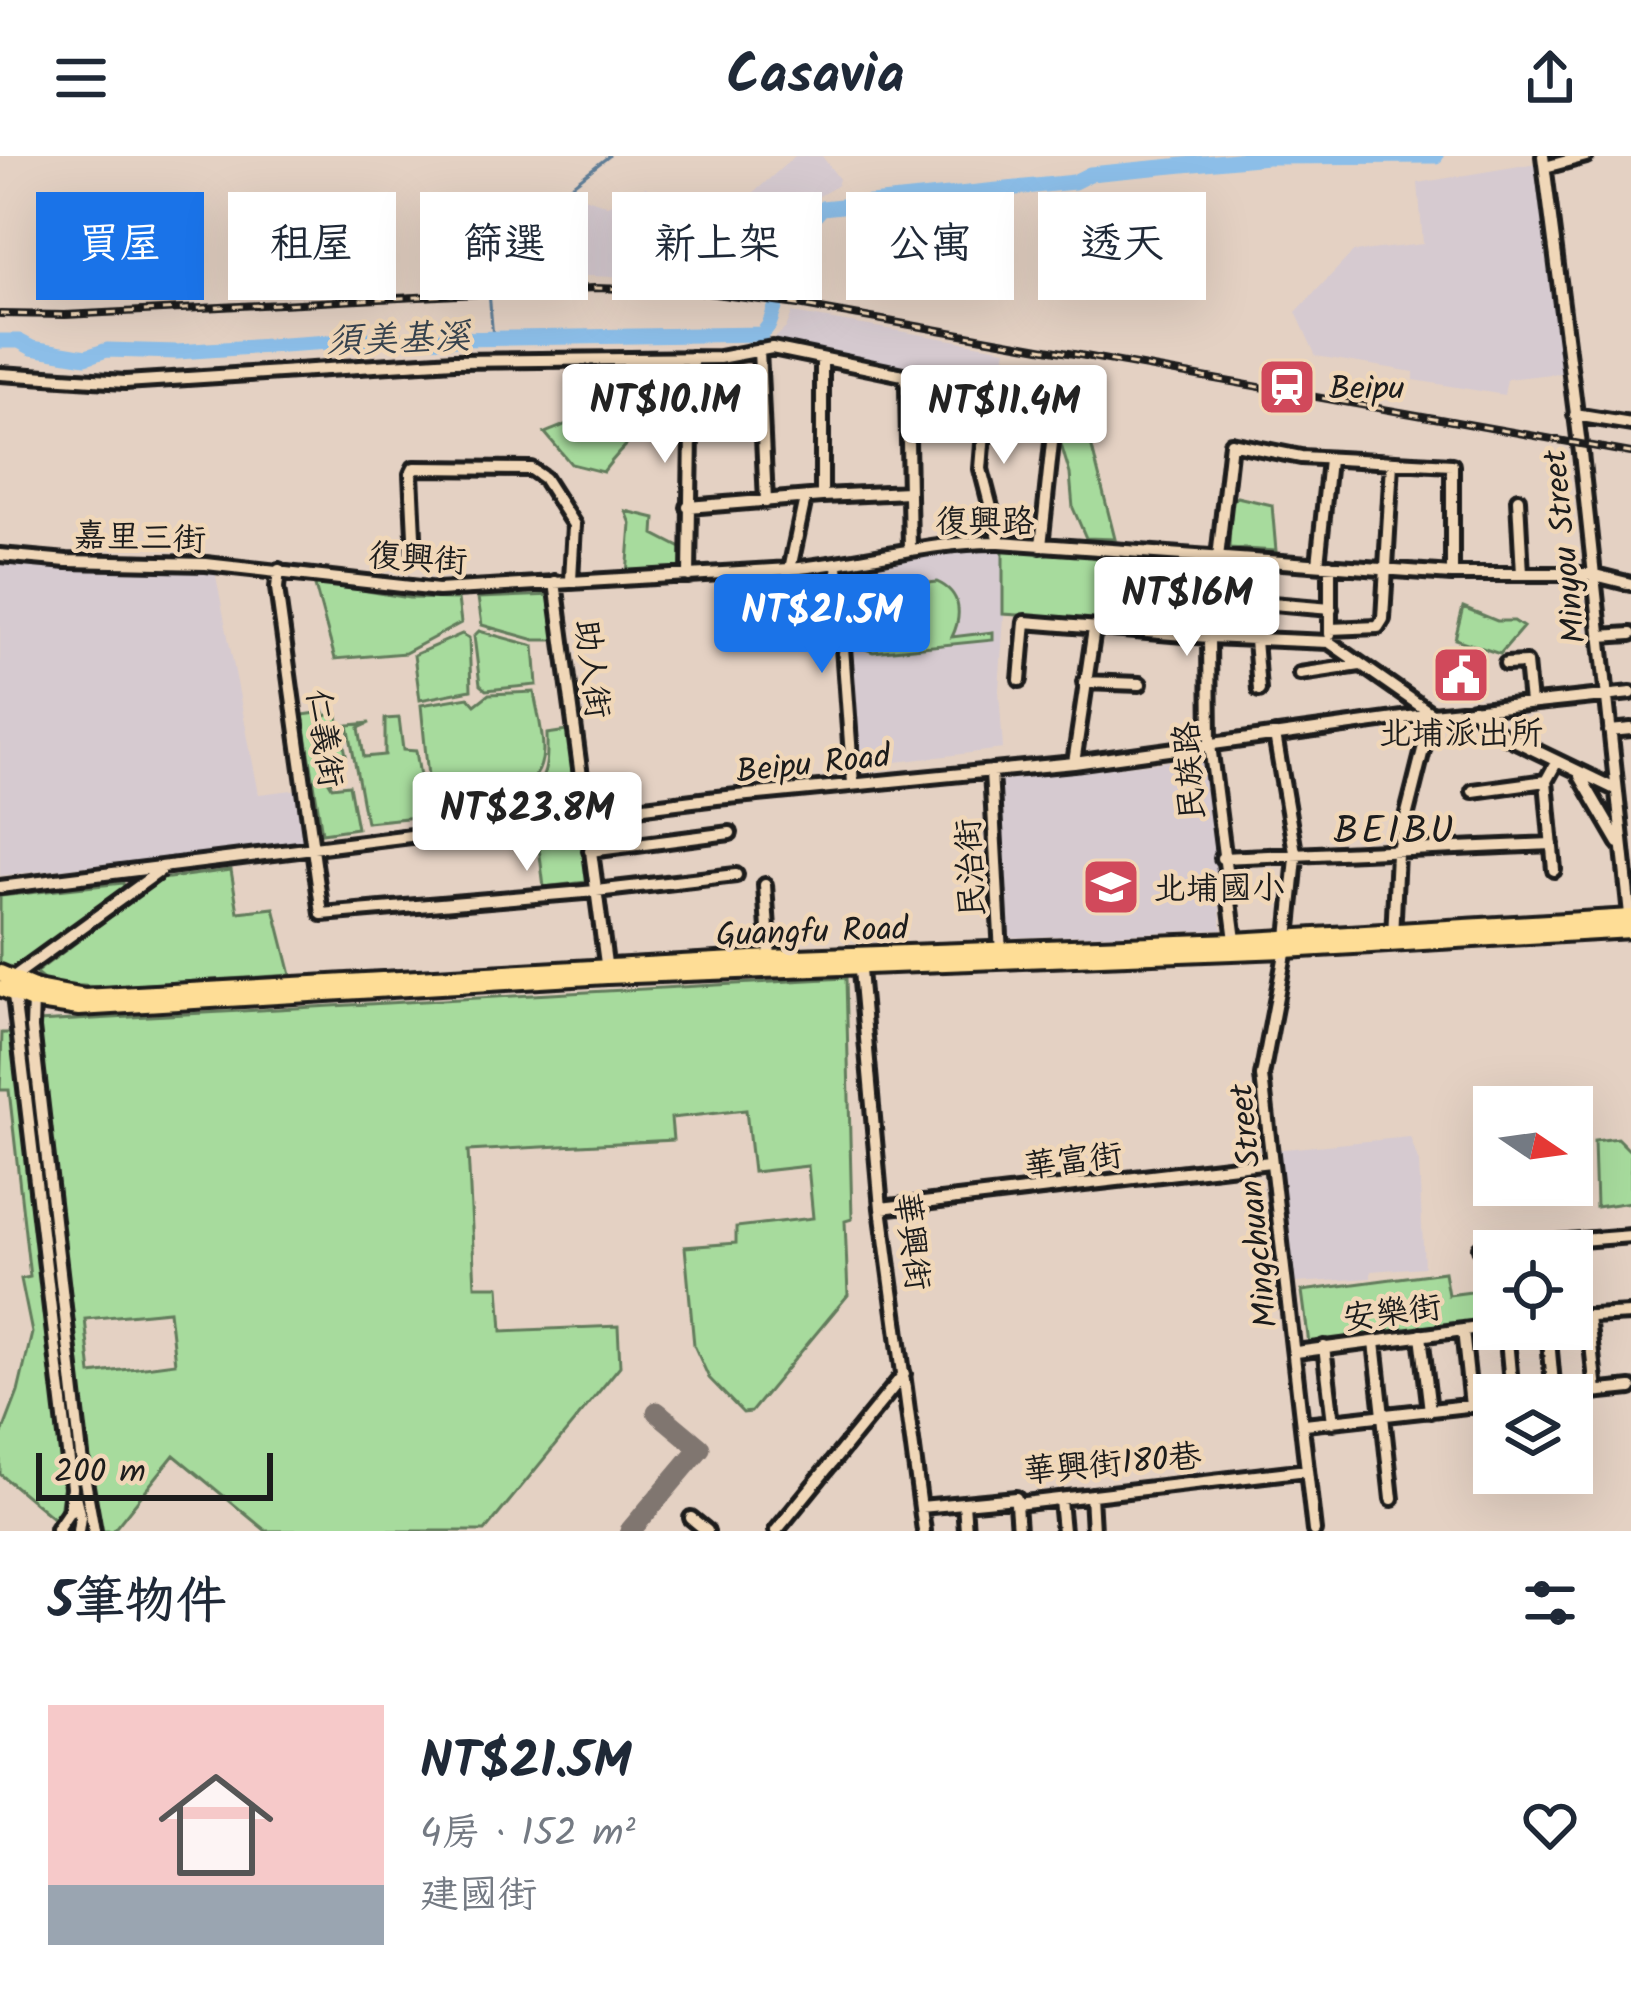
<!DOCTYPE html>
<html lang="zh-TW">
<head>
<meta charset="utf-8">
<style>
	body { margin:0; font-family:Kalam,"LXGW WenKai TC",sans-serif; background:#f2f2f3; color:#1f2937; height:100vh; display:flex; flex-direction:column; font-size:45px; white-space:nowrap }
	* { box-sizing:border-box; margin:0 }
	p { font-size:39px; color:#747a83 }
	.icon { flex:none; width:66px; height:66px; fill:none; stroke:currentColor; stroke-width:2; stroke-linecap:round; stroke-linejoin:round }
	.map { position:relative; height:1375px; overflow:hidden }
	.sheet { display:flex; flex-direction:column; background:#fff; flex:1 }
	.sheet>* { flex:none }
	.banner { position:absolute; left:36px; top:36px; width:1560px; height:108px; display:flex; gap:24px }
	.needle { width:78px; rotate:103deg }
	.fabs { position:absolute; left:1473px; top:930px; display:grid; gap:24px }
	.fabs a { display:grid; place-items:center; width:120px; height:120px; border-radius:0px; background:#fff; box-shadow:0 12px 48px #0002; font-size:60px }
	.scale { position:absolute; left:36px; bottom:30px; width:237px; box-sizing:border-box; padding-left:12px; border:6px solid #1c1c1c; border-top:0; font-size:33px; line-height:42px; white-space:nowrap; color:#1c1c1c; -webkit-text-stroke:9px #f0d7b8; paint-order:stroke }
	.price { position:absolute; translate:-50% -102px; padding:0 27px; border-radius:12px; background:#fff; color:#222; font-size:39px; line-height:78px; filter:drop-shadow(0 3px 6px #0008) }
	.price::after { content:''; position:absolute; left:50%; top:72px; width:36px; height:27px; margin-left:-18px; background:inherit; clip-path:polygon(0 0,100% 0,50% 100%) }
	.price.current { background:#1a73e8; color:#fff }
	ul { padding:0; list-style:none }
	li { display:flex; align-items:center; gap:36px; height:300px; padding:0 48px }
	li span { display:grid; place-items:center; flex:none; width:336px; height:240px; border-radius:0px; color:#555 }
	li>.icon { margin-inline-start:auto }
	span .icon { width:144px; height:144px; fill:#fffc; stroke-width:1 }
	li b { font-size:51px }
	h2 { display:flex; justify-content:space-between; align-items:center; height:144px; padding:0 48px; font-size:51px }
	.pill { padding:0 42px; border-radius:0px; background:#fff; box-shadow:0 12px 48px #0002; font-size:42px; line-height:108px }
	.pill.current { background:#1a73e8; color:#fff }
	header { display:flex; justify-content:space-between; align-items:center; height:156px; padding:0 48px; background:#fff; font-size:54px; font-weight:700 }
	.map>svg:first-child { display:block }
</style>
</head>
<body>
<header><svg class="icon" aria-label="menu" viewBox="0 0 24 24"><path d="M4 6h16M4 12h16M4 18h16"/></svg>Casavia<svg class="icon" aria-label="share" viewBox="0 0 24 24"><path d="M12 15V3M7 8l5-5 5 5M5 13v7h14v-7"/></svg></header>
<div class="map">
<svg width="1631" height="1375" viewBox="0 0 1631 1375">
	<rect width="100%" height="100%" fill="#e4d1c3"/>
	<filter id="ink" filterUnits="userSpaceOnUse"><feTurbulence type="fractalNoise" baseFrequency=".00833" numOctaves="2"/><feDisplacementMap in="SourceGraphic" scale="24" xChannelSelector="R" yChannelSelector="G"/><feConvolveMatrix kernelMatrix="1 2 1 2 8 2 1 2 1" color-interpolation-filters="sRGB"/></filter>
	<g filter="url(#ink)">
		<path fill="#d6cad0" d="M795 0H822L839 23 837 30 789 57 761 132 686 123 553 119 491 123 489 105 507 86 510 91 530 95 545 93 551 87 554 72 544 61 552 51 581 40 607 49 646 31 667 53 678 44 716 78 734 54Z
			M1537 7 1561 217 1507 223 1504 239 1414 224V216L1316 200 1296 156 1353 96 1423 88 1418 27Z
			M792 157 1006 193 1000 228 952 219 913 239 912 214 768 188 786 172Z
			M960 390 1003 391 1004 461 999 534 1003 593 855 611 843 417Z
			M0 406 67 412 215 415 259 638 301 633 309 681 305 685 0 720Z
			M1206 601 1222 774 1006 782 997 625Z
			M1410 981 1419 1007 1424 1111 1371 1115V1122L1280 1128 1263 995Z"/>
		<path fill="#a7db9d" stroke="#627c5c" stroke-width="3" fill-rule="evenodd" d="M617 205 676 206 679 216H655L675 241 673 264C644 266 620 294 603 316L571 308 545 277C554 273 568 269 574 263 591 245 582 237 613 233Z
			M1064 246 1072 247 1092 292 1115 383 1086 382 1073 352 1070 318 1058 279Z
			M1237 341 1272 349 1276 395 1229 392 1231 346Z
			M626 355 655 362 654 378 683 393V414L627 419 631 368Z
			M1003 391 1168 403 1167 442 1141 441 1139 467 1003 458Z
			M314 426 409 442 458 443 461 467 405 497 335 503Z
			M937 426C962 437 962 460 952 481L993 476V484L873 496 861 491 849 477 850 456 872 433Z
			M554 439 557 478 554 484H535L482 469 478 442Z
			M1463 451 1497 465H1514L1523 471 1500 498 1455 483Z
			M479 475 534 490 537 529 486 534 480 529 474 480Z
			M462 478 469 482 471 534 420 544 414 499Z
			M534 536C538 564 555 608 528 627L430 641 421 549 468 541 475 549 489 538Z
			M337 555 346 599 340 605 339 623 329 626 332 631 349 629 357 672 322 677 303 559 324 556 326 560Z
			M399 562 403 594 416 595 424 646 468 642 473 649 466 656 366 666 348 569 370 567 359 572 364 601 385 599V563Z
			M567 575 577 645 492 654 490 640C542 632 548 633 547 578Z
			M582 679 590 720 586 726 544 731 538 684Z
			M231 714 238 756 274 752 291 819 101 831 48 828 35 817 161 723Z
			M123 727 125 733 32 801 10 812 0 809V740Z
			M846 822 852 1063 845 1065 848 1139 751 1256 743 1257 709 1222 694 1189 685 1091 736 1087V1071L813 1062 808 1010 753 1016 746 954 671 962 673 984 468 995 475 1130H499L502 1175 618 1170 620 1210 485 1375H266L174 1299 113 1375H100L88 1311 38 866ZM169 1155 175 1207 91 1218 85 1163Z
			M2 877H15L65 1322 59 1364 54 1363 0 1318V1283L18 1236 32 1177 21 1123 30 1121 9 934H0Z
			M1617 982 1631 996V1046L1596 1051 1594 985Z
			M1444 1116 1448 1139 1494 1133V1163L1309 1188 1302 1135Z"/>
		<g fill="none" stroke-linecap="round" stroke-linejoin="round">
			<path stroke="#5f7d96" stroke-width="3" d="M493 182 486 101 503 86 525 45 569 31 609 0"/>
			<path stroke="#8cbee8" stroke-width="15" d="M0 185H19L32 192 86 201 107 194 177 196 375 183 379 178 392 184 762 178 769 169 802 75 822 52 1074 26 1090 18 1267 1 1436 0"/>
			<path stroke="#807670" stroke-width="21" d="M630 1375 700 1292 657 1256"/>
			<g stroke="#1c1c1c" stroke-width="20">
				<path id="minor" d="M1543 0 1581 297 1631 768
					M1545 11 1586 0
					M759 194 766 346
					M0 218 125 226 454 205 719 202 772 192 903 219 907 229 910 394
					M1008 235 1056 249 1041 390
					M987 239 981 313 1000 386
					M1575 259 1631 268
					M822 340 908 336
					M1518 343 1522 418
					M688 351 822 340V204
					M0 399 67 405 206 408 438 434 790 413C861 407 928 385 1000 386L1452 418H1591L1631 428
					M415 400 411 318 414 312 531 313 544 322 574 369 571 424
					M1318 408 1329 304
					M837 409 853 628
					M790 413 805 342
					M279 414 277 432 322 758 596 735 736 719
					M689 420 692 202
					M555 426 607 815
					M1212 443 1331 453
					M1330 473 1378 471 1383 463 1392 307
					M1330 478V409
					M1600 480 1631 478
					M1255 484 1259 534
					M1506 508 1526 507 1530 547
					M1300 518 1360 509
					M1020 524 1025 466 1209 481 1329 486 1432 558 1397 697 1393 781
					M1084 526 1140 528
					M1473 553 1495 575 1615 633
					M1610 575 1631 573
					M1275 579 1296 702 1288 782 1262 920 1314 1375
					M1074 607 1094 473
					M991 615 1001 798
					M1580 620 1619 687
					M1473 635 1546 625
					M590 695 730 677
					M1222 702 1552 688
					M1554 714 1546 625 1557 605
					M765 729 770 802
					M0 731 717 642 1074 607 1432 558 1631 537
					M1236 792 1210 589 1209 481 1231 287 1301 301 1452 309V418
					M859 803 881 1052 924 1375
					M33 843 32 872 82 1308 94 1375
					M881 1052 1270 1006
					M1480 1092 1631 1080
					M1588 1160 1596 1235
					M1572 1161 1631 1158
					M1506 1173 1512 1239
					M1548 1173 1554 1239
					M1463 1174 1471 1250
					M1421 1179 1430 1255
					M1375 1186 1392 1343
					M1324 1191 1333 1266
					M1296 1196 1494 1170
					M1562 1239 1631 1232
					M1305 1268 1494 1247
					M1091 1339 1093 1375
					M75 1340 80 1361 78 1375
					M1060 1344 1063 1375
					M964 1347 966 1375
					M1016 1348 1018 1375
					M921 1351 1016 1342V1348L1307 1314
					M691 1362 707 1375
					M59 1375 57 1373 70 1354 72 1331 12 822 161 714
					M776 1375 904 1218"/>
			</g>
			<g stroke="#1c1c1c" stroke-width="22">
				<path id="major" d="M0 817 36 832 84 841 770 802 1234 785 1631 761
					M0 832 32 845 79 852 607 820 1285 794 1631 774"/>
			</g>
			<use href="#minor" stroke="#f0d7b8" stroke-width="10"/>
			<use href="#major" stroke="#fedd96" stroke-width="14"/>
			<g stroke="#1c1c1c" stroke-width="8">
				<path id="rail" d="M0 158 65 159 594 132 692 135 798 149 1631 297"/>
			</g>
			<use href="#rail" stroke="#f0d7b8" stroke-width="3" stroke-dasharray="9" stroke-linecap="butt"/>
		</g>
	</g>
	<defs>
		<g id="station-square" transform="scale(3)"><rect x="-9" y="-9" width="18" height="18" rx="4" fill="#d1495b" stroke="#f0d7b8"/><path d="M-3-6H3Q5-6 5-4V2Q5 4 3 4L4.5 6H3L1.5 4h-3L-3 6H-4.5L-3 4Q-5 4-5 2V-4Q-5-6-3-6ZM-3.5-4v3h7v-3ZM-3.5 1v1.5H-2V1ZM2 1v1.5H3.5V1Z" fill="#fff"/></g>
		<g id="civic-square" transform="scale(3)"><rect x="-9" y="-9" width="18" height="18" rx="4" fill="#d1495b" stroke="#f0d7b8"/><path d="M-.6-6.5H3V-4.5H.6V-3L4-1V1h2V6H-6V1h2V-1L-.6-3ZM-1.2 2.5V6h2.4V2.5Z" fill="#fff"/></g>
		<g id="school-square" transform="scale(3)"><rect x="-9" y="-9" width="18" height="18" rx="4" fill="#d1495b" stroke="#f0d7b8"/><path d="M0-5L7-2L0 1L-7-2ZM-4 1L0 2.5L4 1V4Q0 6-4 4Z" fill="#fff"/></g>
	</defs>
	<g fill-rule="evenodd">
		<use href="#station-square" x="1287" y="231"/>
		<use href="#civic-square" x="1461" y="519"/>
		<use href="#school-square" x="1111" y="731"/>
	</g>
	<g text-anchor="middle" stroke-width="9" stroke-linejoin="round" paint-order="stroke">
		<g font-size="33" fill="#1c1c1c" stroke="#f0d7b8" text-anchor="start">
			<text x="1329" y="243">Beipu</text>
			<text x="1461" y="588" text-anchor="middle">北埔派出所</text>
			<text x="1153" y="743">北埔國小</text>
		</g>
		<g font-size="33" fill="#1c1c1c" stroke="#f0d7b8">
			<text x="985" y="376">復興路</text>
			<text transform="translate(140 380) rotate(2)" y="12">嘉里三街</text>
			<text transform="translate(1563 391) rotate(-96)" y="12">Minyou Street</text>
			<text transform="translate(418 401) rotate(4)" y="12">復興街</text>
			<text transform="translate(594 513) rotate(83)" y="12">助人街</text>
			<text transform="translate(326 582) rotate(82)" y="12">仁義街</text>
			<text transform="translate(813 606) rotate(-6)" y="12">Beipu Road</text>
			<text transform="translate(1188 615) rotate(-94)" y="12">民族路</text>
			<text transform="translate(969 712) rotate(-93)" y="12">民治街</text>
			<text transform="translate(812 774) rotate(-2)" y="12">Guangfu Road</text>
			<text transform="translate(1073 1003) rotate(-7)" y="12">華富街</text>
			<text transform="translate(1252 1050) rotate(-96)" y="12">Mingchuan Street</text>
			<text transform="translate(914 1085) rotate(83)" y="12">華興街</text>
			<text transform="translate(1392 1155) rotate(-7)" y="12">安樂街</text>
			<text transform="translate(1112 1306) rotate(-5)" y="12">華興街180巷</text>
		</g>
		<g font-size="36" font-style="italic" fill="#38444f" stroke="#f0d7b8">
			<text transform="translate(398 181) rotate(-2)" y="13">須美基溪</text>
		</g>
		<g font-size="39" letter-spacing="3" fill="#1c1c1c" stroke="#f0d7b8">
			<text x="1395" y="687">BEIBU</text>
		</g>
	</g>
</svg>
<div class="fabs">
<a><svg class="needle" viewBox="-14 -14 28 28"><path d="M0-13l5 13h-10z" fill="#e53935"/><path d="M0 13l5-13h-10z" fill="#747a83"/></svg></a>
<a><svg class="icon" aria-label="locate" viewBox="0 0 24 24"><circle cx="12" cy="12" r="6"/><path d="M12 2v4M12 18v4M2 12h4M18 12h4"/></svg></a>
<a><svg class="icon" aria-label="layers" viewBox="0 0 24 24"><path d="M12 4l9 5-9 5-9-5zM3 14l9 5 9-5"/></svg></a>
</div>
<div class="scale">200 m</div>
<b class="price" style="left:665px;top:310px">NT$10.1M</b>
<b class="price" style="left:1004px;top:311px">NT$11.4M</b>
<b class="price" style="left:1187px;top:503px">NT$16M</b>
<b class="price current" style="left:822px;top:520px">NT$21.5M</b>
<b class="price" style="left:527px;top:718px">NT$23.8M</b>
<div class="banner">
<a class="pill current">買屋</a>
<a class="pill">租屋</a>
<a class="pill">篩選</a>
<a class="pill">新上架</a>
<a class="pill">公寓</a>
<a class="pill">透天</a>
</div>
</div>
<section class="sheet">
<h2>5筆物件<svg class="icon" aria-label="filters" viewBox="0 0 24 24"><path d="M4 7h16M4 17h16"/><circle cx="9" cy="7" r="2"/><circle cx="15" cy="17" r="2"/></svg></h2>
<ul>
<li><span style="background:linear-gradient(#f6c9c9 75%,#9aa5b1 0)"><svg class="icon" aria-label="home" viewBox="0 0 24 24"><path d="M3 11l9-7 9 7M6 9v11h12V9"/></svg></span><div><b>NT$21.5M</b><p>4房 · 152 m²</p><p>建國街</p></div><svg class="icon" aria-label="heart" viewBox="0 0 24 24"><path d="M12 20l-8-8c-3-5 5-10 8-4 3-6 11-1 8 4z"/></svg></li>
</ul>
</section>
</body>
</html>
